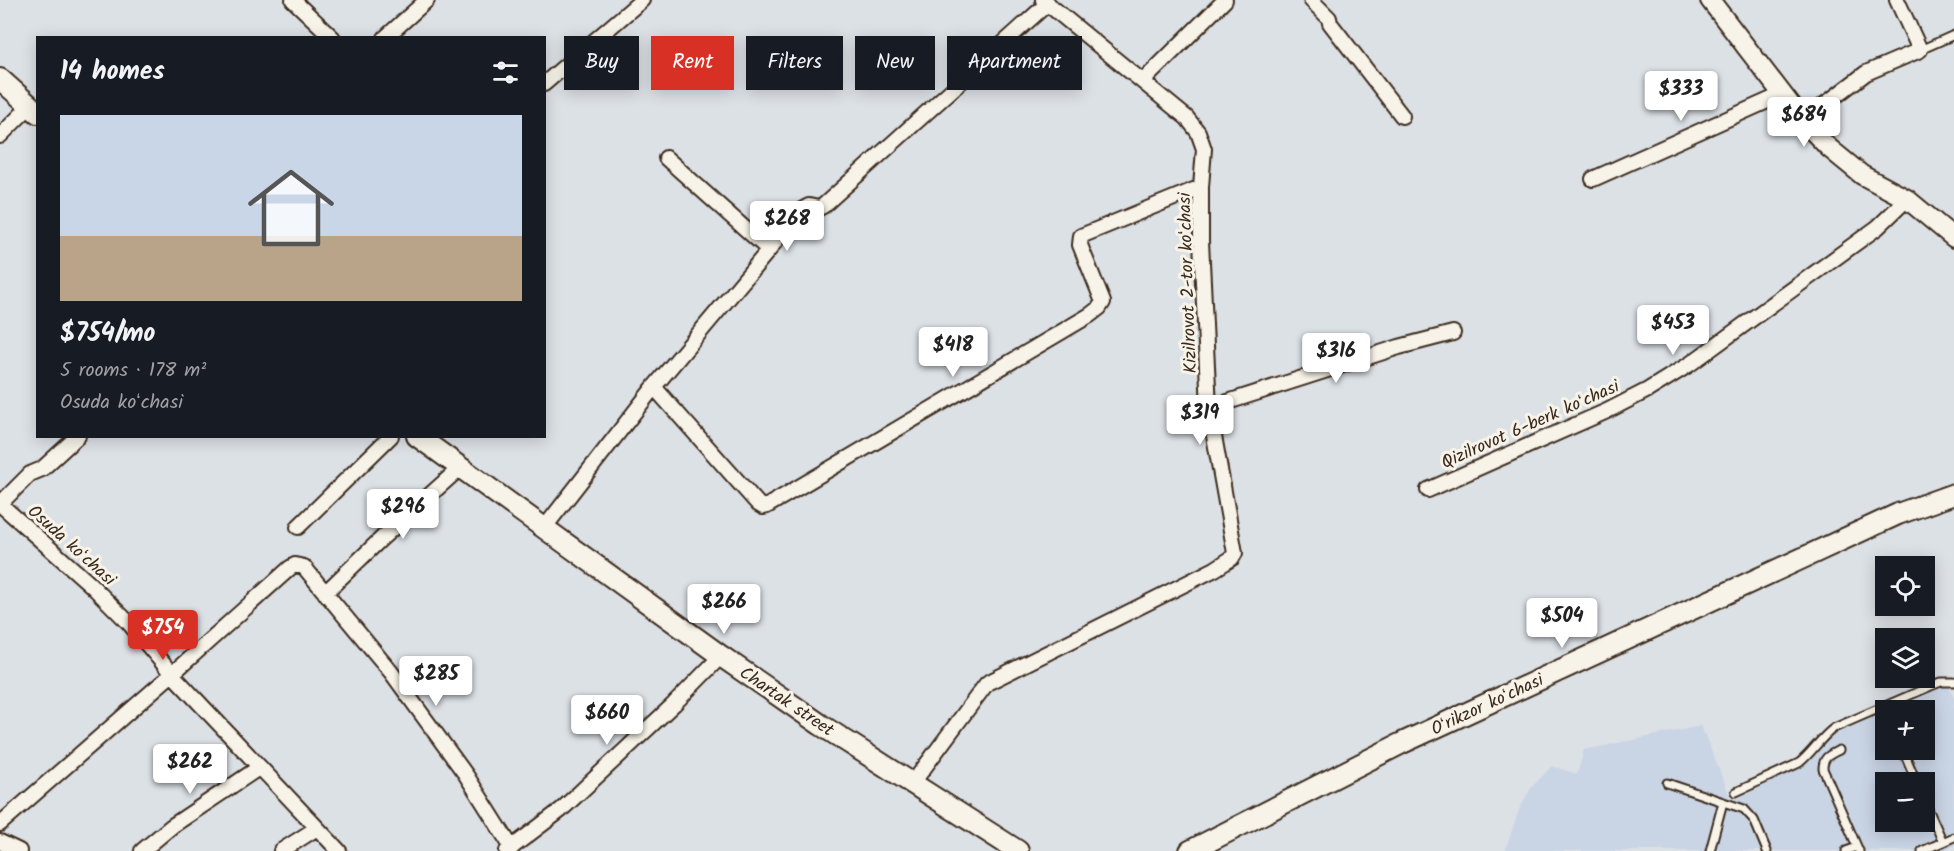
<!DOCTYPE html>
<html lang="en">
<head>
<meta charset="utf-8">
<style>
	body { margin:0; font-family:Kalam,sans-serif; background:#20242c; color:#f1f3f6; height:100vh; display:flex; flex-direction:column; font-size:22px; white-space:nowrap }
	* { box-sizing:border-box; margin:0 }
	p { font-size:20px; color:#9ea1a6 }
	.icon { flex:none; width:33px; height:33px; fill:none; stroke:currentColor; stroke-width:2; stroke-linecap:round; stroke-linejoin:round }
	.map { position:relative; flex:1; overflow:hidden }
	.details { position:absolute; left:36px; top:36px; width:510px; height:402px; display:flex; flex-direction:column; background:#171b24; border-radius:0px; box-shadow:0 3px 15px #0003 }
	.details>* { flex:none }
	.top-card { position:absolute; left:564px; top:36px; width:570px; height:54px; display:flex; gap:12px }
	.tools { position:absolute; left:1875px; top:556px; display:grid; gap:12px }
	.tools a { display:grid; place-items:center; width:60px; height:60px; border-radius:0px; background:#171b24; box-shadow:0 3px 15px #0003; font-size:30px }
	.price { position:absolute; translate:-50% -51px; padding:0 14px; border-radius:6px; background:#fff; color:#222; font-size:20px; line-height:39px; filter:drop-shadow(0 2px 3px #0008) }
	.price::after { content:''; position:absolute; left:50%; top:36px; width:18px; height:14px; margin-left:-9px; background:inherit; clip-path:polygon(0 0,100% 0,50% 100%) }
	.price.on { background:#d93025; color:#fff }
	ul { padding:0; list-style:none }
	li { display:grid; align-content:center; gap:12px; height:318px; padding:0 24px }
	li+li { border-top:2px solid #363941 }
	li span { display:grid; place-items:center; height:186px; border-radius:0px; color:#555 }
	li>.icon { margin-inline-start:auto }
	span .icon { width:108px; height:108px; fill:#fffc; stroke-width:1 }
	li b { font-size:26px }
	h2 { display:flex; justify-content:space-between; align-items:center; height:72px; padding:0 24px; font-size:26px }
	.tag { padding:0 21px; border-radius:0px; background:#171b24; box-shadow:0 3px 15px #0003; font-size:21px; line-height:54px }
	.tag.on { background:#d93025; color:#fff }
	.map>svg:first-child { display:block }
</style>
</head>
<body>
<div class="map">
<svg width="1954" height="851" viewBox="0 0 1954 851">
	<rect width="100%" height="100%" fill="#dce1e6"/>
	<filter id="ink" filterUnits="userSpaceOnUse"><feTurbulence type="fractalNoise" baseFrequency=".0167" numOctaves="2"/><feDisplacementMap in="SourceGraphic" scale="12" xChannelSelector="R" yChannelSelector="G"/><feConvolveMatrix kernelMatrix="1 2 1 2 8 2 1 2 1" color-interpolation-filters="sRGB"/></filter>
	<g filter="url(#ink)">
		<path fill="#c9d4e5" fill-rule="evenodd" d="M1948 685 1954 698V846L1943 851H1505L1519 810 1531 788 1552 766 1577 774 1584 750 1701 726 1732 801 1802 766 1837 733 1885 712 1886 750H1924V711H1888ZM1886 783H1924V822H1886Z"/>
		<g fill="none" stroke-linecap="round" stroke-linejoin="round">
			<g stroke="#3b2a1e" stroke-width="11">
				<path id="service" d="M1920 50 1954 35
					M1839 750C1829 755 1823 757 1823 769L1859 851
					M1903 750 1917 783
					M1667 783 1744 809 1754 820 1767 851
					M1736 792 1799 763C1812 753 1820 738 1834 728L1931 686 1941 682H1954
					M1924 800 1943 842
					M1710 851 1723 802
					M1846 851 1857 847
					M1922 851 1954 837"/>
			</g>
			<g stroke="#3b2a1e" stroke-width="18">
				<path id="minor" d="M293 0 333 38
					M1311 0 1329 18 1330 23 1402 116
					M385 38 427 0
					M1143 81 1225 0
					M544 84 642 0
					M1803 121 1866 73 1920 50 1897 0
					M0 136 30 106
					M666 158 769 250
					M1593 179 1783 94
					M654 387 758 504 763 507 767 506 1090 315 1099 308 1103 302 1080 245 1081 236 1201 187
					M1209 408 1399 347 1453 333
					M1428 490 1607 411 1648 390 1690 364 1878 227 1907 199
					M0 504 91 585 128 622 172 674 339 851
					M0 504 30 474 42 469 78 436
					M298 527 391 436
					M545 527 654 387 769 250 786 227 798 212 809 206 819 208 823 206 1048 3
					M325 593 382 538 461 467
					M912 784 987 683 1215 569 1232 558 1235 553 1209 408 1201 241V187L1204 149 1198 132 1187 118 1043 0
					M0 824 172 674 290 568 295 565 304 567 391 672 466 775 512 848
					M0 842 19 851
					M142 851 172 826 260 767
					M281 851 317 828
					M507 851 561 810 674 704 721 656"/>
			</g>
			<g stroke="#3b2a1e" stroke-width="22">
				<path id="tertiary" d="M1710 0 1803 121 1829 148 1862 175 1907 199 1954 238"/>
			</g>
			<g stroke="#3b2a1e" stroke-width="24">
				<path id="secondary" d="M0 79 38 113
					M417 436 721 656 821 725 1018 851
					M1190 851 1400 744 1898 514 1954 494"/>
			</g>
			<use href="#service" stroke="#f7f3e8" stroke-width="7"/>
			<use href="#minor" stroke="#f7f3e8" stroke-width="14"/>
			<use href="#tertiary" stroke="#f7f3e8" stroke-width="18"/>
			<use href="#secondary" stroke="#f7f3e8" stroke-width="20"/>
		</g>
	</g>
	<g text-anchor="middle" stroke-width="6" stroke-linejoin="round" paint-order="stroke">
		<g font-size="18" fill="#3b2a1e" stroke="#f7f3e8">
			<text transform="translate(1187 283) rotate(-92)" y="6">Kizilrovot 2-tor koʻchasi</text>
			<text transform="translate(1530 424) rotate(-24)" y="6">Qizilrovot 6-berk koʻchasi</text>
			<text transform="translate(72 545) rotate(42)" y="6">Osuda koʻchasi</text>
			<text transform="translate(787 701) rotate(34)" y="6">Chartak street</text>
			<text transform="translate(1487 704) rotate(-25)" y="6">Oʻrikzor koʻchasi</text>
		</g>
	</g>
</svg>
<div class="tools">
<a><svg class="icon" aria-label="locate" viewBox="0 0 24 24"><circle cx="12" cy="12" r="6"/><path d="M12 2v4M12 18v4M2 12h4M18 12h4"/></svg></a>
<a><svg class="icon" aria-label="layers" viewBox="0 0 24 24"><path d="M12 4l9 5-9 5-9-5zM3 14l9 5 9-5"/></svg></a>
<a>+</a>
<a>−</a>
</div>
<b class="price" style="left:1681px;top:122px">$333</b>
<b class="price" style="left:1804px;top:148px">$684</b>
<b class="price" style="left:787px;top:252px">$268</b>
<b class="price" style="left:1673px;top:356px">$453</b>
<b class="price" style="left:953px;top:378px">$418</b>
<b class="price" style="left:1336px;top:384px">$316</b>
<b class="price" style="left:1200px;top:446px">$319</b>
<b class="price" style="left:403px;top:540px">$296</b>
<b class="price" style="left:724px;top:635px">$266</b>
<b class="price" style="left:1562px;top:649px">$504</b>
<b class="price on" style="left:163px;top:661px">$754</b>
<b class="price" style="left:436px;top:707px">$285</b>
<b class="price" style="left:607px;top:746px">$660</b>
<b class="price" style="left:190px;top:795px">$262</b>
<div class="top-card">
<a class="tag">Buy</a>
<a class="tag on">Rent</a>
<a class="tag">Filters</a>
<a class="tag">New</a>
<a class="tag">Apartment</a>
</div>
<section class="details">
<h2>14 homes<svg class="icon" aria-label="filters" viewBox="0 0 24 24"><path d="M4 7h16M4 17h16"/><circle cx="9" cy="7" r="2"/><circle cx="15" cy="17" r="2"/></svg></h2>
<ul>
<li><span style="background:linear-gradient(#c9d6e8 65%,#b9a48a 0)"><svg class="icon" aria-label="home" viewBox="0 0 24 24"><path d="M3 11l9-7 9 7M6 9v11h12V9"/></svg></span><div><b>$754/mo</b><p>5 rooms · 178 m²</p><p>Osuda koʻchasi</p></div></li>
</ul>
</section>
</div>
</body>
</html>
